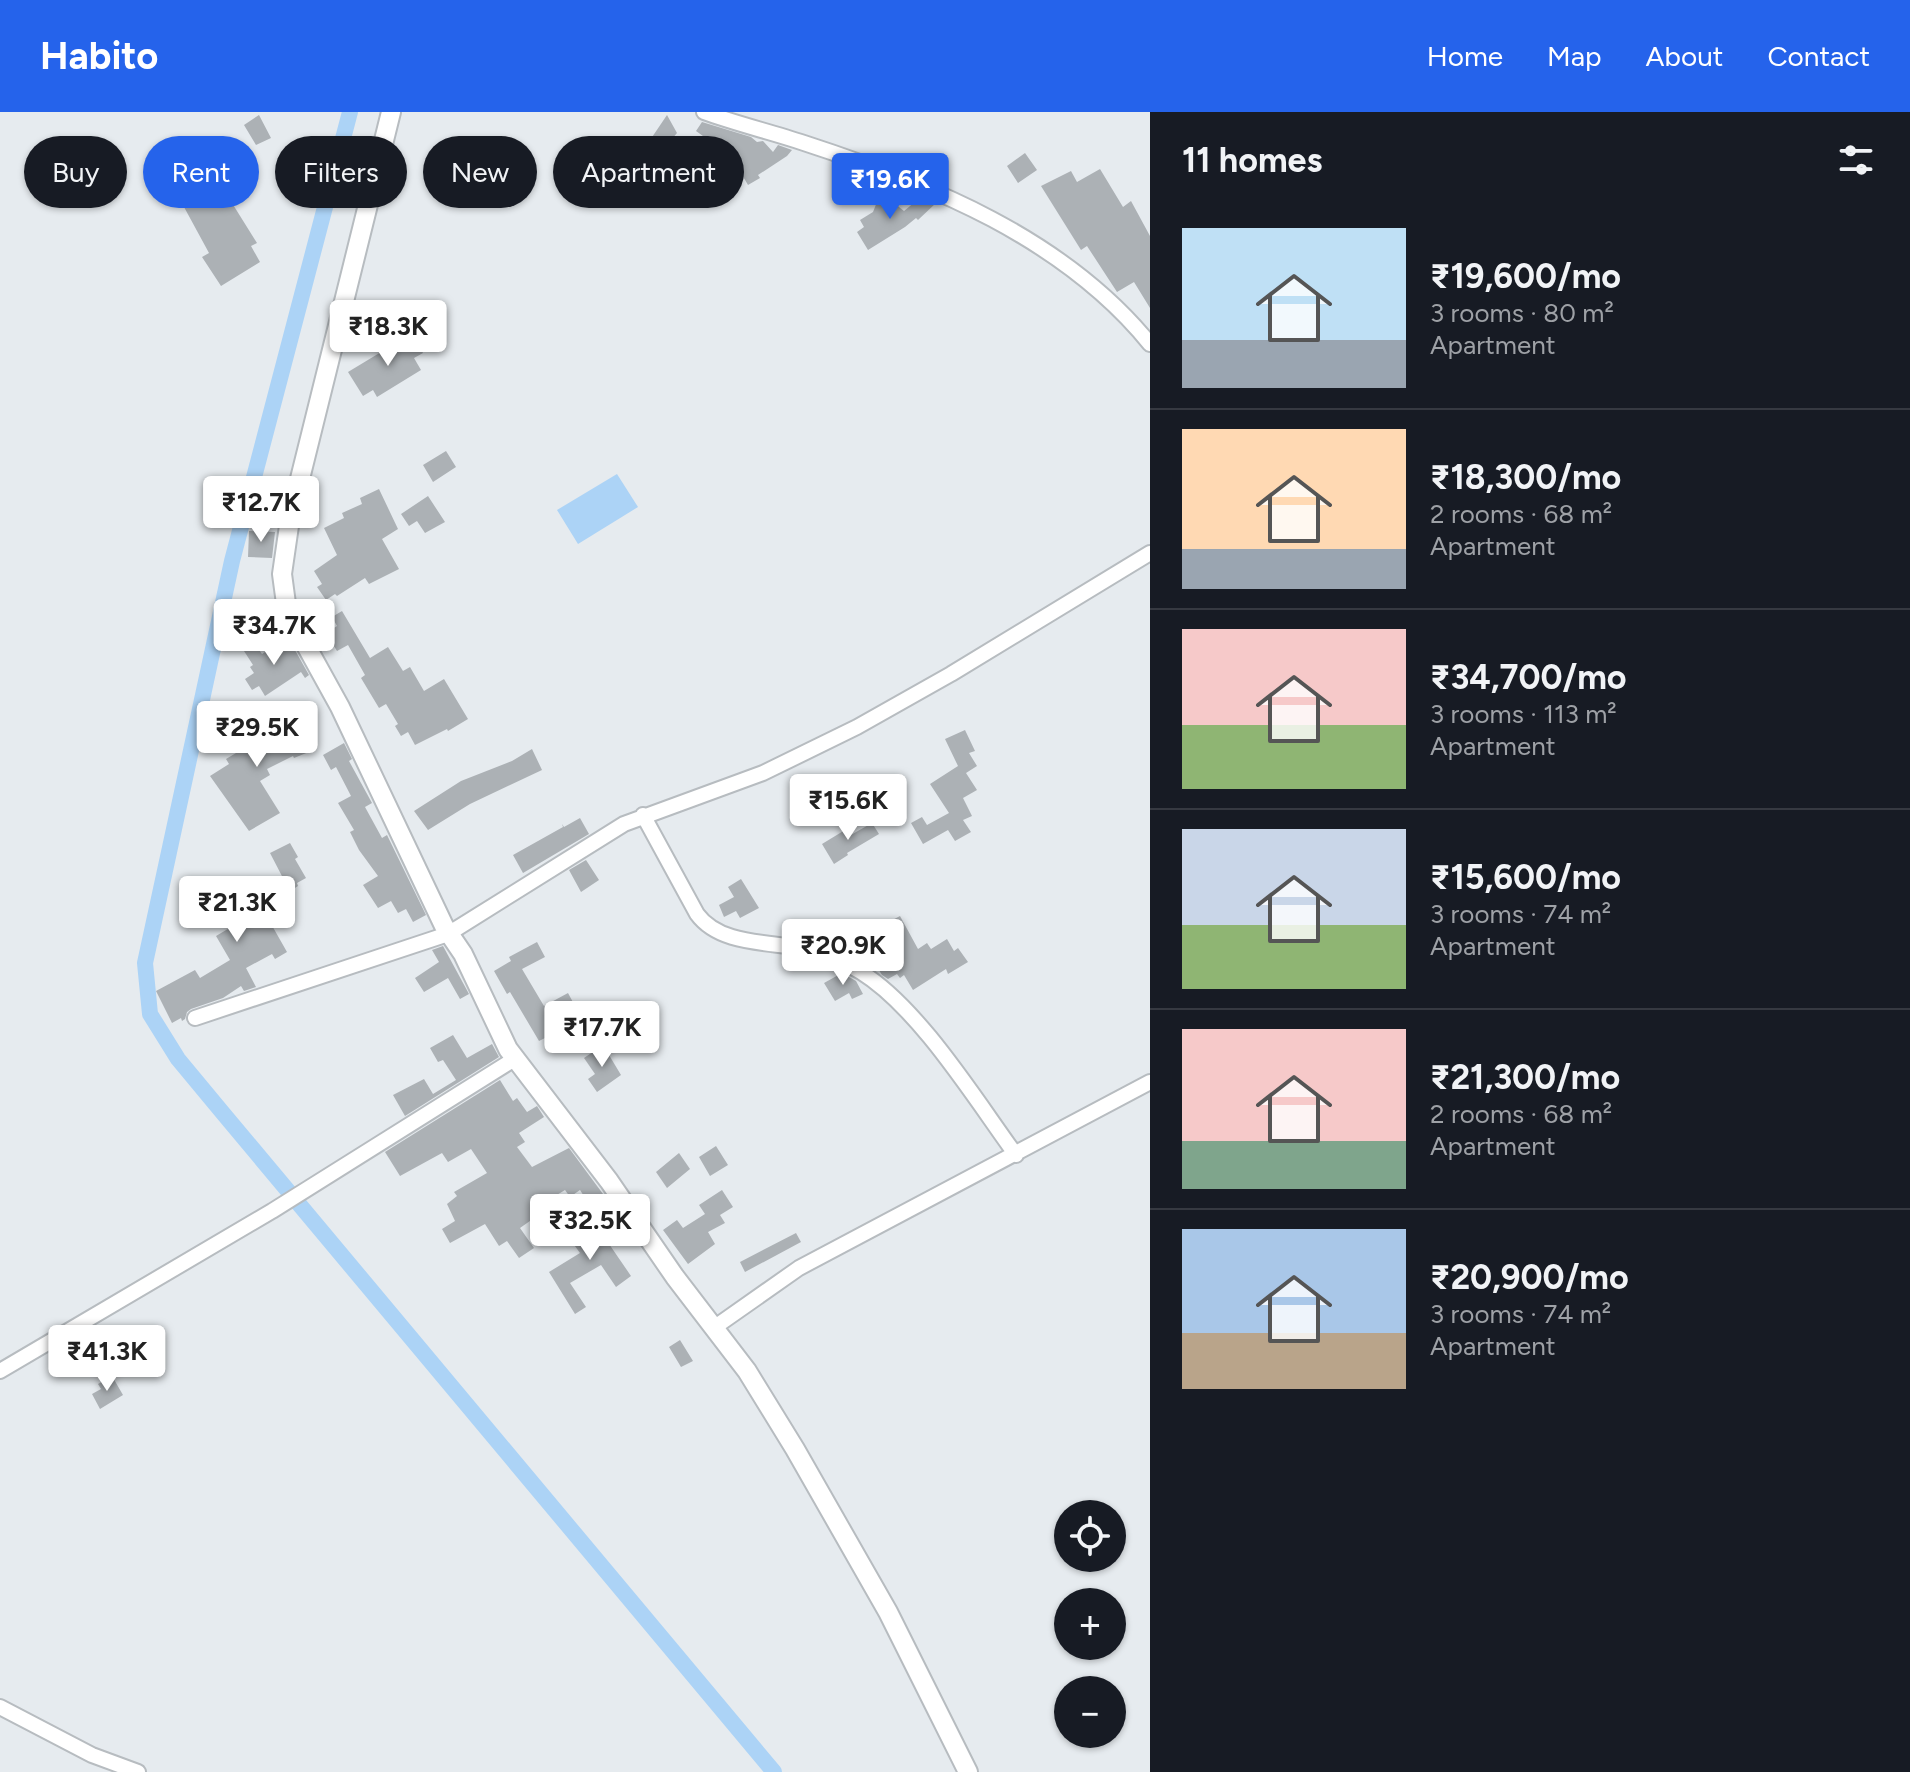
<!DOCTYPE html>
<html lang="en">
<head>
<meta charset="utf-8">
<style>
	body { margin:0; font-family:Figtree,sans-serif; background:#242831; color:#f1f3f6; height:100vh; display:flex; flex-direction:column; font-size:30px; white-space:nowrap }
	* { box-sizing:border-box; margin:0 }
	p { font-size:26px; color:#9ea1a6 }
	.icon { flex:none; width:44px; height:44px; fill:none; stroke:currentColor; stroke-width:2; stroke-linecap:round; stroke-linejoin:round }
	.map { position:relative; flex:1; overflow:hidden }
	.details { display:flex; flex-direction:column; background:#171b24; width:760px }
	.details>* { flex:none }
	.top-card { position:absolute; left:24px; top:24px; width:760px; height:72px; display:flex; gap:16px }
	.buttons { position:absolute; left:1054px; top:1388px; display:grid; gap:16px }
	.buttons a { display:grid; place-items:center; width:72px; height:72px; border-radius:50%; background:#171b24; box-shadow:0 2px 6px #0004; font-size:40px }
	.price { position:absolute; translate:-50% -68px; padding:0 18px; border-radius:8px; background:#fff; color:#222; font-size:26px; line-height:52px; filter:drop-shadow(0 2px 4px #0008) }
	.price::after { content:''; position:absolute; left:50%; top:48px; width:24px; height:18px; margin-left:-12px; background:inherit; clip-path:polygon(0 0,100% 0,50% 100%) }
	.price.current { background:#2563eb; color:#fff }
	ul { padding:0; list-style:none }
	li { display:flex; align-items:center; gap:24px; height:200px; padding:0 32px }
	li+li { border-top:2px solid #363941 }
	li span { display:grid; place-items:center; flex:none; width:224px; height:160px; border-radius:0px; color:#555 }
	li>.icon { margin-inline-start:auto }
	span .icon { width:96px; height:96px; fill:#fffc; stroke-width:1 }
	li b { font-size:34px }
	h2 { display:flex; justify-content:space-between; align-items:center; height:96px; padding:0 32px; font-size:34px }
	.chip { padding:0 28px; border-radius:36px; background:#171b24; box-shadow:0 2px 6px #0004; font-size:28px; line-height:72px }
	.chip.current { background:#2563eb; color:#fff }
	header { display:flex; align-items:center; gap:48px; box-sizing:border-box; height:112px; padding:0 40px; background:#2563eb; color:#fff }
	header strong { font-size:38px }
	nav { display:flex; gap:44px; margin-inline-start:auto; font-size:28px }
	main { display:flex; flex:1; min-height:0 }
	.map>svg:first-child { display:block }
</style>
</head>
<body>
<header>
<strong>Habito</strong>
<nav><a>Home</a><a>Map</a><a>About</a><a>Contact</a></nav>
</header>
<main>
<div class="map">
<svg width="1150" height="1660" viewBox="0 0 1150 1660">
	<rect width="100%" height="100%" fill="#e6ebef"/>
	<path fill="#acd3f6" d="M617 362 638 395 578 432 557 398Z"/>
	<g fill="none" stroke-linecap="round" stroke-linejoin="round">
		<path stroke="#acd3f6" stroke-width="16" d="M350 0 232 449 145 851 150 902 178 947 222 1000 774 1660"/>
	</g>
	<path fill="#acb1b5" d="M259 3 271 26 256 33 244 13Z
		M667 3 677 21 654 48 642 40Z
		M702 10 751 25 757 30 763 29 773 40 778 33 792 38 787 44 758 63 760 66 748 73 741 61 727 73 720 65 705 75 697 63 728 42 696 19Z
		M1025 41 1037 58 1018 71 1007 54Z
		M1100 57 1123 95 1131 89 1150 124V196L1134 170 1117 180 1087 134 1081 138 1041 74 1071 59 1077 70Z
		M222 75 257 131 251 134 260 150 221 174 202 145 209 141 184 95Z
		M921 85 936 91 918 108 916 106 905 115 868 138 857 120 864 115 860 108 873 100 877 90 890 96 894 91 904 99Z
		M413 224 423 241 414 246 421 258 377 285 373 278 363 284 348 260 401 228 403 231Z
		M446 339 456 355 433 370 423 353Z
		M379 377 398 417 382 427 399 457 369 472 365 466 337 484 335 482 326 488 317 475 322 472 314 459 337 443 324 416 344 406 342 401 362 392 360 386Z
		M428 384 445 410 425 421 417 409 409 414 401 402Z
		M249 419 275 420 272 446 248 445Z
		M342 499 370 546 388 535 403 559 410 555 424 579 444 567 468 607 448 619 447 617 415 633 408 620 401 624 395 614 398 612 386 592 379 596 361 566 365 563 348 533 337 539 326 521 337 514 332 505Z
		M283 528 286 534 291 531 309 563 305 566 301 560 265 584 259 574 252 578 245 567 254 561 250 555 253 553 244 539 255 532 262 542Z
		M241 603 254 623 270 613 274 618 286 609 297 625 309 621 316 637 294 646 293 644 267 657 270 663 260 669 280 701 249 719 210 664 229 652 226 647 236 641 233 637 240 632 227 612Z
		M965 618 975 639 969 641 977 654 966 661 977 678 963 686 972 704 963 708 971 720 955 729 948 718 923 732 911 711 922 705 927 713 949 701 930 672 958 654 945 627Z
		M344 631 352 647 349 649 372 691 365 695 382 726 387 723 426 803 413 810 406 797 398 801 391 789 378 796 363 773 378 764 359 738 350 720 354 718 338 691 351 684 336 655 331 658 323 643Z
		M532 637 542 658 470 692 428 718 414 699 461 669 512 649Z
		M580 706 589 722 523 761 513 743 563 715 562 712 564 715Z
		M872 711 879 722 847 741 848 743 834 752 822 732 845 718 849 724Z
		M290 731 298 745 295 747 306 766 297 771 298 774 267 794 271 800 266 803 287 840 275 847 272 842 246 856 256 875 244 879 241 874 223 886 191 897 187 900 185 907 182 909 181 906 172 911 156 879 195 858 200 866 230 848 216 824 238 811 226 793 258 772 264 781 284 768 270 741Z
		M586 748 599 768 581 780 569 758Z
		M741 767 759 796 740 806 736 799 724 805 719 793 734 785 728 775Z
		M900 804 918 837 927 831 931 837 947 827 954 839 958 836 968 850 948 862 946 857 913 878 904 863 900 866 897 862 888 867 882 863 871 845 863 849 847 841 882 820 879 815Z
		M537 830 545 845 522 857 544 894 568 881 581 905 565 915 572 928 556 936 549 924 539 929 510 880 507 882 494 859 511 849 509 845Z
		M443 834 469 882 460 887 448 866 424 880 415 866 439 850 432 838Z
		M842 861 856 869 863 882 852 887 849 881 835 889 824 871Z
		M453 923 467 946 492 932 499 945 405 1004 393 983 424 967 433 982 456 968 443 948 438 950 430 936Z
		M603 933 621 963 597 980 588 967 595 962 584 946Z
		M500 968 513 989 517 986 527 1000 537 994 544 1005 519 1021 525 1030 517 1035 532 1055 569 1036 603 1082 589 1092 580 1078 570 1085 565 1078 532 1098 537 1104 520 1116 534 1136 519 1146 507 1129 499 1134 485 1112 450 1131 442 1117 455 1109 447 1092 457 1084 454 1080 487 1061 471 1037 448 1050 442 1041 400 1064 385 1040Z
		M716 1034 728 1053 710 1064 699 1045Z
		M679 1041 690 1057 667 1076 656 1060Z
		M722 1078 733 1095 720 1103 725 1111 708 1120 715 1132 688 1152 663 1118 677 1108 683 1116 705 1102 699 1093Z
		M608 1103 619 1118 607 1129 631 1164 616 1175 601 1153 570 1171 586 1195 575 1202 549 1160 580 1141 572 1130Z
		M796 1121 801 1130 745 1160 740 1150Z
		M680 1228 693 1249 681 1255 669 1235Z
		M112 1264 123 1283 100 1297 92 1282 101 1277 98 1272Z"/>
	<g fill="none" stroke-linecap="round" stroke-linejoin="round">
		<g stroke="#b7bcc0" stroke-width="18">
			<path id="minor" d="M704 0C737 12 771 20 804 31 930 72 1064 126 1150 232
				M643 703 697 802C721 835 774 829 811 838 828 842 846 851 861 860 919 896 975 987 1016 1043
				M195 906 448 822 624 712 763 661 857 615 951 562 1150 441
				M715 1215 799 1156 1150 970
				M0 1259 272 1099 516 946
				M0 1595 92 1643 138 1660"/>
		</g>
		<g stroke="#b7bcc0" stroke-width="22">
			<path id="tertiary" d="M391 0 290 407 282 462 287 499 340 595 444 814 463 842 508 937 609 1069 675 1165 747 1259 795 1337 888 1500 968 1660"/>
		</g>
		<use href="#minor" stroke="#fff" stroke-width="14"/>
		<use href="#tertiary" stroke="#fff" stroke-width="18"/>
	</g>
</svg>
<div class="buttons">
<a><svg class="icon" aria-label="locate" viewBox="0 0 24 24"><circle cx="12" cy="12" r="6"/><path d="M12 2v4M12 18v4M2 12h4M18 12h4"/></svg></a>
<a>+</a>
<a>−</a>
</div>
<b class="price current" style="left:890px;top:109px">₹19.6K</b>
<b class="price" style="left:388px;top:256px">₹18.3K</b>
<b class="price" style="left:261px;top:432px">₹12.7K</b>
<b class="price" style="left:274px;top:555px">₹34.7K</b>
<b class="price" style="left:257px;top:657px">₹29.5K</b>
<b class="price" style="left:848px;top:730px">₹15.6K</b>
<b class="price" style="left:237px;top:832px">₹21.3K</b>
<b class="price" style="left:843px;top:875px">₹20.9K</b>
<b class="price" style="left:602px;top:957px">₹17.7K</b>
<b class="price" style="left:590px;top:1150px">₹32.5K</b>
<b class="price" style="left:107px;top:1281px">₹41.3K</b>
<div class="top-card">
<a class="chip">Buy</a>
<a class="chip current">Rent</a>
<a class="chip">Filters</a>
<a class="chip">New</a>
<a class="chip">Apartment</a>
</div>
</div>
<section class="details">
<h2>11 homes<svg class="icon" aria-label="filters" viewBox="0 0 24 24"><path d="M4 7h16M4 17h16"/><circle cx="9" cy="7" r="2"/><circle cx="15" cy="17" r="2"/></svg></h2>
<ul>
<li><span style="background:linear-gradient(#bfe0f5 70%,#9aa5b1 0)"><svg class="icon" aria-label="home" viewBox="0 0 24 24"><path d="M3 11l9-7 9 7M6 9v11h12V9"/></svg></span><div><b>₹19,600/mo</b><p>3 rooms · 80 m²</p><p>Apartment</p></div></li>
<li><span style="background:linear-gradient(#ffd9b3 75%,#9aa5b1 0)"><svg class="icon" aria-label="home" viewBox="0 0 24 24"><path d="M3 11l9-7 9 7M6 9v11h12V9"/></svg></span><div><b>₹18,300/mo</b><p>2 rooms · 68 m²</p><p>Apartment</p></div></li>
<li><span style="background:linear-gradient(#f6c9c9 60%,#8fb573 0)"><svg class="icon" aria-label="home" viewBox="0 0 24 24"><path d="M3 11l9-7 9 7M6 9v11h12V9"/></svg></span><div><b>₹34,700/mo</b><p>3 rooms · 113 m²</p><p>Apartment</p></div></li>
<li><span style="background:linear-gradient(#c9d6e8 60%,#8fb573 0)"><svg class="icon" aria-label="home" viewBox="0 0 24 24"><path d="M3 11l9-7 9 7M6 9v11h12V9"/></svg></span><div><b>₹15,600/mo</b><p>3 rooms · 74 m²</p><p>Apartment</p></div></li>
<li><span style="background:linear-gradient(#f6c9c9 70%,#7fa58c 0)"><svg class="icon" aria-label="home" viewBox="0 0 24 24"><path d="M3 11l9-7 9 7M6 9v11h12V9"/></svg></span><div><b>₹21,300/mo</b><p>2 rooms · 68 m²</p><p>Apartment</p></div></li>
<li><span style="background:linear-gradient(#a9c7e8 65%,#b9a48a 0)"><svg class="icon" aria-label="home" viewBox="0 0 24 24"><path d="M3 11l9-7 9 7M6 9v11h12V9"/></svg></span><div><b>₹20,900/mo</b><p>3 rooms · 74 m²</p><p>Apartment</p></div></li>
</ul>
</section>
</main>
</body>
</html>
